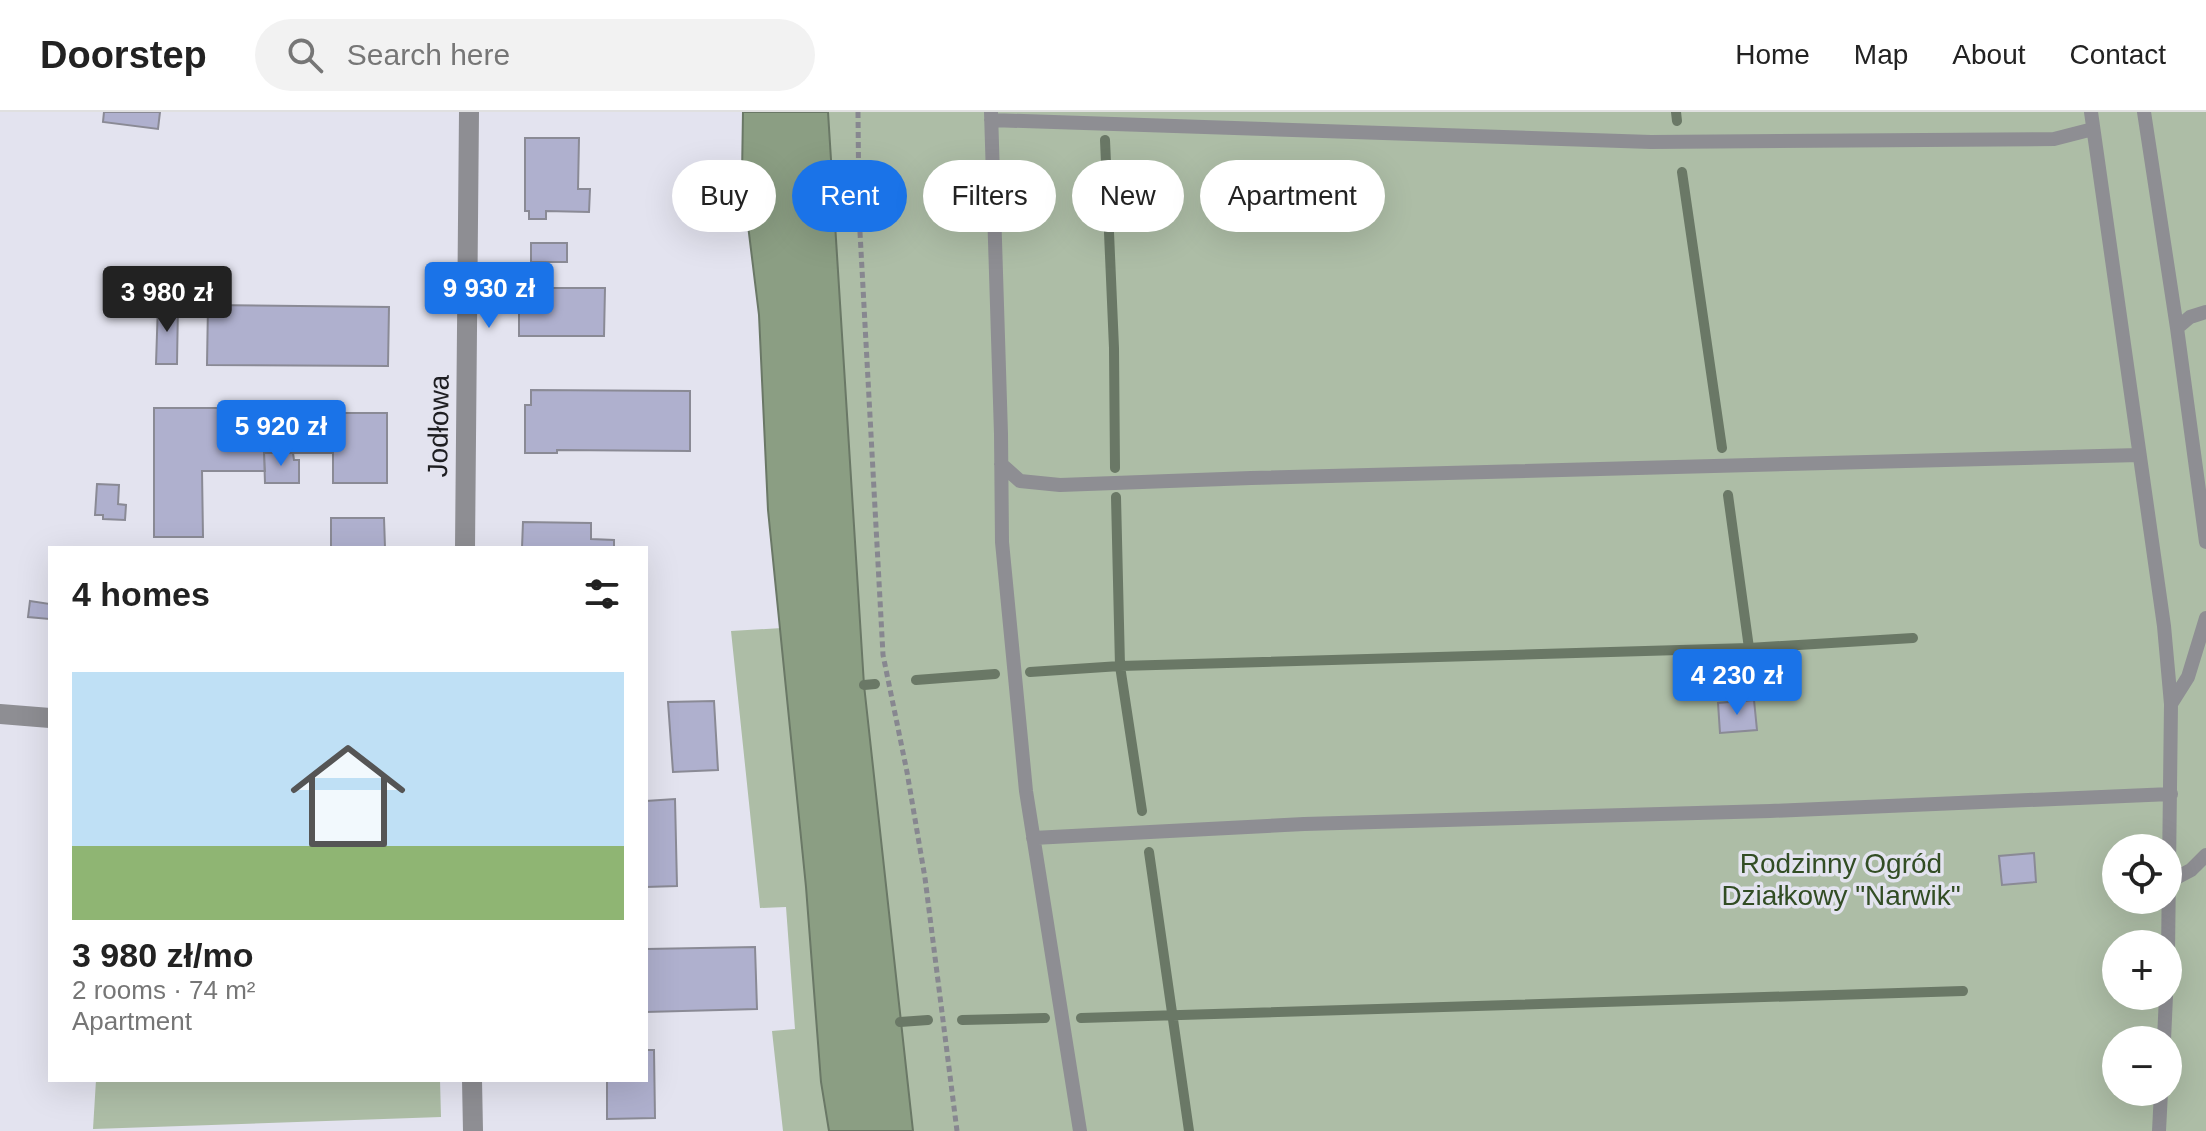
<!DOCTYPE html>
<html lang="en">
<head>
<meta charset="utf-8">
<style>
	body { margin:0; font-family:Arial,sans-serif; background:#f2f2f2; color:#222; height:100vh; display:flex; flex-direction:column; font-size:30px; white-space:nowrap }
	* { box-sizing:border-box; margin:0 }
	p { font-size:26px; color:#767676 }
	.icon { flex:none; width:44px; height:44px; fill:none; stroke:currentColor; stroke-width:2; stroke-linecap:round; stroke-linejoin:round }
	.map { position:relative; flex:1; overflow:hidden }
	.drawer { position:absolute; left:48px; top:434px; width:600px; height:536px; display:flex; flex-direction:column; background:#fff; border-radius:0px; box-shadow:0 8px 32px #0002 }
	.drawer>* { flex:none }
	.banner { position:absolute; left:672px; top:48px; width:760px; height:72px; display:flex; gap:16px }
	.buttons { position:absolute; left:2102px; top:722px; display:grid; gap:16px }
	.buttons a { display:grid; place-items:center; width:80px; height:80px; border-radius:50%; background:#fff; box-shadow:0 8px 32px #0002; font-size:40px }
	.price { position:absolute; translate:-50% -68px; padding:0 18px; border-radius:8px; background:#1a73e8; color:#fff; font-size:26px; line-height:52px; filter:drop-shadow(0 2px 4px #0008) }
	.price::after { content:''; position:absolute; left:50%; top:48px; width:24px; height:18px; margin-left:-12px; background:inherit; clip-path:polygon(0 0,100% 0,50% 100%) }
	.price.on { background:#222; color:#fff }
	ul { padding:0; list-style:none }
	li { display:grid; align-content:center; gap:16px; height:424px; padding:0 24px }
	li+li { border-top:2px solid #e0e0e0 }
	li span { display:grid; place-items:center; height:248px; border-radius:0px; color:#555 }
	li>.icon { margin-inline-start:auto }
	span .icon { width:144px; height:144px; fill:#fffc; stroke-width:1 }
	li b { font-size:34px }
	h2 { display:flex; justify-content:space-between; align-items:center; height:96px; padding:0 24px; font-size:34px }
	.tag { padding:0 28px; border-radius:36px; background:#fff; box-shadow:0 8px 32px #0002; font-size:28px; line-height:72px }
	.tag.on { background:#1a73e8; color:#fff }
	header { display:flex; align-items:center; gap:48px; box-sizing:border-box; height:112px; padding:0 40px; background:#fff; border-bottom:2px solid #e0e0e0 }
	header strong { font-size:38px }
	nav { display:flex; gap:44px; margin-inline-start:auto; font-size:28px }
	.search { width:560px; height:72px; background:#f2f2f2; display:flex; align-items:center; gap:20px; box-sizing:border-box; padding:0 28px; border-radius:44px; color:#767676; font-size:30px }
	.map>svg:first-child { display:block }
</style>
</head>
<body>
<header>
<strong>Doorstep</strong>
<div class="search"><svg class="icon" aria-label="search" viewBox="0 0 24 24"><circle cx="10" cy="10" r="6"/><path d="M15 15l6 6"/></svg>Search here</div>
<nav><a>Home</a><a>Map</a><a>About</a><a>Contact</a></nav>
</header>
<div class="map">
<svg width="2206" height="1019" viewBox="0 0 2206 1019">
	<rect width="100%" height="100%" fill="#e3e3ef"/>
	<path fill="#adbda6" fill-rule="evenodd" d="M828 0H2206V1019H913L864 573ZM2116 736H2168V788H2116ZM2116 832H2168V884H2116ZM2116 928H2168V980H2116Z
		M782 516 806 775 821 970 829 1019H783L772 919 795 917 786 795 760 796 731 519Z
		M96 968H440L441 1005 93 1017Z"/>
	<path fill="#8b9e83" stroke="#6a7866" stroke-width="2" d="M743 0H828L864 573 913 1019H829L821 970 806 775 768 398 759 203 742 64Z"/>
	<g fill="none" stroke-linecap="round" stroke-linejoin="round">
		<path stroke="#6a7866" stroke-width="10" d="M1676 0 1677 9
			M1105 28 1114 236 1115 356
			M1682 60 1722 336
			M1728 383 1749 536
			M1116 385 1120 554 1142 699
			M1030 560 1120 554 1749 536 1913 526
			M916 568 995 562
			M864 573 875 572
			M1149 740 1189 1019
			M1081 906 1963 879
			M962 908 1045 906
			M900 910 928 908"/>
	</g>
	<path fill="#afb0ce" stroke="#8a8a95" stroke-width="2" d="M104 0H160L158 17 103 10Z
		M525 26H579L578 77H590L589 100 546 99V107H529V99H525Z
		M531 131H567V150H531Z
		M519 176H605L604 224H519Z
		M158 192H178L177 252H156Z
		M208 193 389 195 388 254 207 253Z
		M531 278 690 279V339L557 338V341H525V293H531Z
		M154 296H336V301H387V371H333V341H264L265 359H202L203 425H154Z
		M264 341H293L294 348H299V371H265Z
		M97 372 119 373 118 392 126 393 125 408 103 407V403H95Z
		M331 406H384L385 436H331Z
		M523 410 591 411V427L614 428V436H522Z
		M30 489 50 492 49 507 28 505Z
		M1754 588 1757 618 1720 621 1718 591Z
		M714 589 718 658 673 660 668 590Z
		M675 687 677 774 646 775V689Z
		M2034 741 2036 770 2002 773 1999 744Z
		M755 835 757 897 646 900V837Z
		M646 938H654L655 1006 607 1007V968H646Z"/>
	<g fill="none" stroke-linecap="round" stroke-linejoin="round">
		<path stroke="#878790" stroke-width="5" stroke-dasharray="6 4" stroke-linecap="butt" d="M858 0 859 102 883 543 907 660 925 766 957 1019"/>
		<path stroke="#8e8e93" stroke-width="14" d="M991 0 1001 322 1002 430 1026 679 1080 1019
			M2091 0 2164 514 2171 592 2168 841
			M2144 0 2177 216 2206 430
			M991 8 1651 30 2054 27 2093 17
			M2177 216 2190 205 2206 200
			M1001 352 1020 369 1060 373 1251 366 2139 343
			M2171 592 2188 565 2206 506
			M1033 726 1304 712 1770 699 2171 682
			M2170 769 2191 758 2206 743
			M2164 928 2166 884
			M2159 1019 2161 980"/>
		<path stroke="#8e8e93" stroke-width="20" d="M465 436 469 0
			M0 602 50 606
			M472 968 473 1019"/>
	</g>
	<g text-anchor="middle" stroke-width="7" stroke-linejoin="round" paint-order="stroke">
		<g font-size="28" fill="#1e1e22" stroke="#e3e3ef">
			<text transform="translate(438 314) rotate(-89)" y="10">Jodłowa</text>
		</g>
		<g font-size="28" fill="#324d24" stroke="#e3e3ef">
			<text x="1841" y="761">Rodzinny Ogród<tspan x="1841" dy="32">Działkowy "Narwik"</tspan></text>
		</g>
	</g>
</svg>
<div class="buttons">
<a><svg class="icon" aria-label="locate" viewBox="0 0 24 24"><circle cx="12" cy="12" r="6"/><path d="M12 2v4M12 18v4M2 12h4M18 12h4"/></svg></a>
<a>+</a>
<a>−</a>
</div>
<b class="price" style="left:489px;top:218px">9 930 zł</b>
<b class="price on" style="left:167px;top:222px">3 980 zł</b>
<b class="price" style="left:281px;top:356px">5 920 zł</b>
<b class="price" style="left:1737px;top:605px">4 230 zł</b>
<div class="banner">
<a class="tag">Buy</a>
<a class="tag on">Rent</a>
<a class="tag">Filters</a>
<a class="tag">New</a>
<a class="tag">Apartment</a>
</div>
<section class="drawer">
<h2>4 homes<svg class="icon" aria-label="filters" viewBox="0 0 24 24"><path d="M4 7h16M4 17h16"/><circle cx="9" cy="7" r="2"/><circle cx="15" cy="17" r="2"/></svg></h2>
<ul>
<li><span style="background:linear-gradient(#bfe0f5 70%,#8fb573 0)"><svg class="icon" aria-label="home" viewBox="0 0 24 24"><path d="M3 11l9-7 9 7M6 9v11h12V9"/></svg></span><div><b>3 980 zł/mo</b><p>2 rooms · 74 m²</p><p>Apartment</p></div></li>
</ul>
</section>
</div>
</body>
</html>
